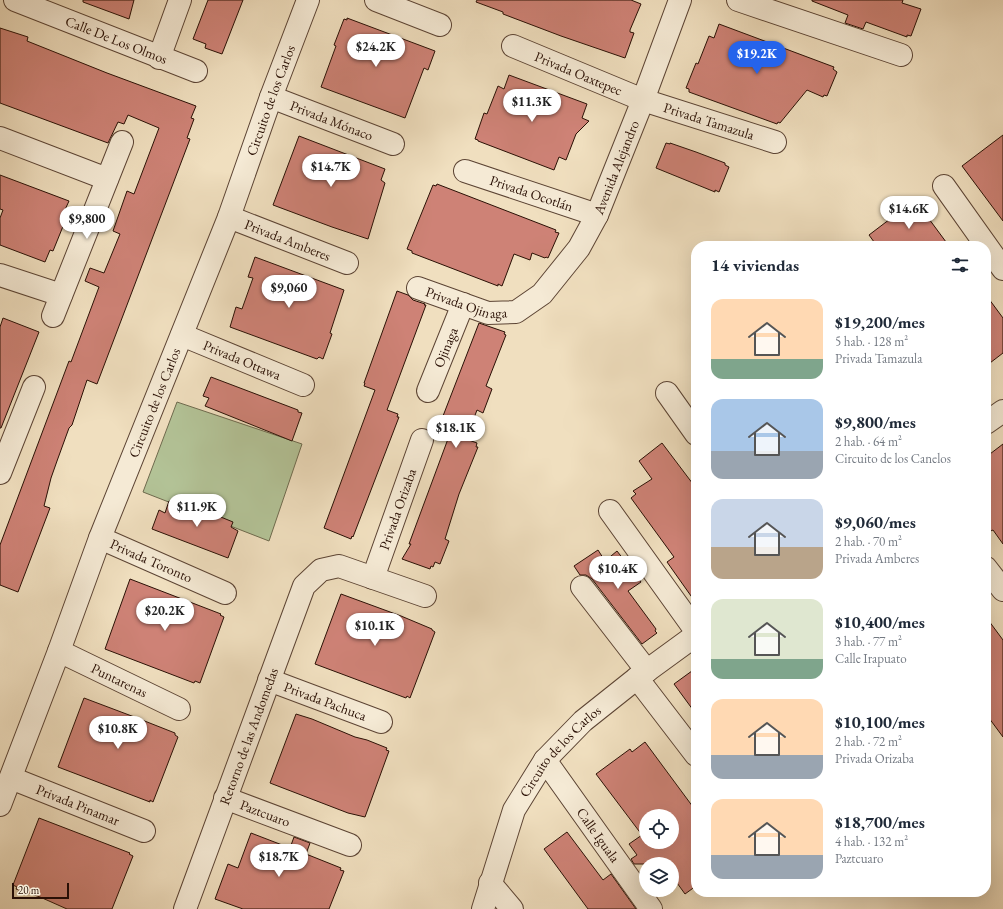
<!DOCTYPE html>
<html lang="es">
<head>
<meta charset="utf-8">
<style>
	body { margin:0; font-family:"EB Garamond",serif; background:#f6f6f7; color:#1f2937; height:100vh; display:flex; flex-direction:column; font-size:15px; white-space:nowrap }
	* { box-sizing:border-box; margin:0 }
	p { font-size:13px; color:#747a83 }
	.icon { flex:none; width:22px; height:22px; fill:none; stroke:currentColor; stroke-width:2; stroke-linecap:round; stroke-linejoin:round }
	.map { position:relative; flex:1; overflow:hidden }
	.panel { position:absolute; left:691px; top:241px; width:300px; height:656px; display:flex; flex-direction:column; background:#fff; border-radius:16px; box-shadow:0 4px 16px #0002 }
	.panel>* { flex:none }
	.buttons { position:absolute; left:639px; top:809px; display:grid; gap:8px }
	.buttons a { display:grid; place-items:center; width:40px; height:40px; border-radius:50%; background:#fff; box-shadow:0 4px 16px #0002; font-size:20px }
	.scale { position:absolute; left:12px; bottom:10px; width:57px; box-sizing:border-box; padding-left:4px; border:2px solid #2a1005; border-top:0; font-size:11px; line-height:14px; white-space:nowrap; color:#2a1005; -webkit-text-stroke:3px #f5ead5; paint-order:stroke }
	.price { position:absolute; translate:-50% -34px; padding:0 9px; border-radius:14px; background:#fff; color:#222; font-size:13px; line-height:26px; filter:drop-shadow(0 1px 2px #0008) }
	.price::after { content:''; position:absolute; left:50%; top:24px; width:12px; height:9px; margin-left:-6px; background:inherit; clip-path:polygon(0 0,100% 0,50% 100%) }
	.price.selected { background:#2563eb; color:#fff }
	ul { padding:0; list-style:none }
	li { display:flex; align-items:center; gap:12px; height:100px; padding:0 20px }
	li span { display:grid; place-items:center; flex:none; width:112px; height:80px; border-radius:12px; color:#555 }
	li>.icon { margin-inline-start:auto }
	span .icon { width:48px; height:48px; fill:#fffc; stroke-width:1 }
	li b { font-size:17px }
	h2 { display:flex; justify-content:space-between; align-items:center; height:48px; padding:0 20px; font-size:17px }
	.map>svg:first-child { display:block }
</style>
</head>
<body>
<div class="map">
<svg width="1003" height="909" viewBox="0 0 1003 909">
	<rect width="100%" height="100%" fill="#f0dfbf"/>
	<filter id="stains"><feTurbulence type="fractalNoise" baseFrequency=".005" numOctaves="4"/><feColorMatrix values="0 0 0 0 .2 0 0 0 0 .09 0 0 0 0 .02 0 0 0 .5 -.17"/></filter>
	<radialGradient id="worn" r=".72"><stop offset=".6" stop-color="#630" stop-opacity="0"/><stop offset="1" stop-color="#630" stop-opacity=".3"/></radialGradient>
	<path fill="#b3c397" stroke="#6e6a4e" d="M177 402 302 444 269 541 143 492Z"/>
	<path fill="#ce8276" stroke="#2a1005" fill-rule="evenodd" d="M83 0H134L129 19 83 2Z
		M208 0H243L222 54 205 48 206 44 193 39Z
		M477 0H631L641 4 630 30V32L634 33 625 58 561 36 503 14V12L476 2Z
		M812 0H903L902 3 921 9 911 36 907 35V37L866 22 863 29 845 23 848 15 812 1Z
		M347 18 435 51 428 70 424 68 405 118 321 87 336 46 334 45 344 19 347 20Z
		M719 24 834 67 833 69 837 72 827 96 824 95 823 97 807 90 780 123 778 122 777 124 689 92V89L686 88 696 63 698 64 709 36 714 38Z
		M0 28 28 37 27 41 107 73 196 106 191 118 194 119 187 138 190 139 97 384 87 380 72 425 69 428 57 461 51 478 44 506 50 508 18 592 0 585V545L69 361 71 362 99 287 85 281 90 268 104 273 120 234 113 231 127 191 134 194 159 128 128 115 124 124 118 122 108 143 0 103Z
		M509 75 587 104 582 118 589 121 576 134 566 160 559 157 554 170 478 141V140L475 139 484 113 487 114 498 86 504 89Z
		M1003 135V221L962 166Z
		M299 136 385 169 381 180 385 183 368 239 332 227 273 205Z
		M666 143 670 144V143L696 152 725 163V165L729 167 719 192 715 190V192L656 168Z
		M0 175 69 201 64 212 68 214 53 251 50 250 45 262 0 245V218L3 210 0 209Z
		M437 184 556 230 555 232 559 233 548 258 546 257 545 258 532 253 530 260 514 254 502 286 498 284V286L412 253V251L407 249 433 185 436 186Z
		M915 200 949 246H877L869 235Z
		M255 257 344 290 330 333 332 334 323 359 319 357 317 359 230 327 236 307 242 309 253 278 248 277Z
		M397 291 408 295 413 300 425 304 424 305H426L387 410 398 414 397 417H399L353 537 352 536 351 539 324 528 375 390 364 386 365 383H364Z
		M986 295 1003 318V353L986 366Z
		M3 318 39 332 1 428H0V327Z
		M479 323 505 332 504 334 506 335 486 386 492 389 483 413 477 410 466 439 477 443 476 447H478L459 494 445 539 449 541 440 564 435 562 433 567 431 566 430 569 402 559 411 544H409L455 420 443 416Z
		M211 377 298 410V412L302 413 292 441 205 406 209 398 203 396Z
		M662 443 696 488V603L667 562 674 557 631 498 636 494 633 491 652 479 639 461Z
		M1003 444V544L993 530 986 533V457Z
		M169 501 192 510 194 506 233 522 231 527 238 531 228 558 152 529 159 510 165 513Z
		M598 550 605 561 617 551 641 582 628 591 656 629 655 631 657 633 642 644 592 579 586 575H580L574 566Z
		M130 579 221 614 220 615 224 617 200 683 195 681 194 683 105 649Z
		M341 594 401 616 432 629V630L435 632 410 698 407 696 406 698 315 664Z
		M986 617 1003 640V737L986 714Z
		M696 668V714L674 684Z
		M84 698 137 718 175 733V735L178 737 153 802 150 800V802L58 767Z
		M296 714 312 719 355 737 367 740 387 748 386 750 389 751 365 817 348 813 270 783Z
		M645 742 696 811V822L693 825 696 830V886L685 894 672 876V864H634L631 859 637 855 629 844 642 835 596 774 630 749 632 752ZM646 816H672V842H646Z
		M39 818 130 853 129 854 133 856 112 909H67L40 897 16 889 17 887 13 885Z
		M567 832 603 880 611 874 636 909H588L544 849Z
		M251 833 290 848 294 837 310 843 306 854 341 868 340 870 344 871 329 909H243L215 899 228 864 238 868Z"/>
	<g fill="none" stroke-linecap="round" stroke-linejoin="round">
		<g stroke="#5c4434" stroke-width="24">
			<g id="minor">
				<path id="s1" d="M15 0 196 71"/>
				<path d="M376 0 440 25"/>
				<path d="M738 0 901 55"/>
				<path id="s2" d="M513 46 643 100 775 142"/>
				<path d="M159 58 180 0"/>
				<path id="s3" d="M271 97 393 144"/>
				<path d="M0 138 107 179"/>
				<path id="s4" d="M465 171 597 215"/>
				<path d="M944 186 1003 269"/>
				<path id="s5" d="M229 217 347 263"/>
				<path d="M0 275 61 295"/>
				<path id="s6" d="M418 288 488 313 516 312 542 294 579 248 597 215 643 100 680 0"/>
				<path d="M53 316 122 142"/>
				<path id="s7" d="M182 335 303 385"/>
				<path id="s8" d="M428 391 463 304"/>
				<path d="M667 393 696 434"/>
				<path d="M986 423 1003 411"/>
				<path d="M0 473 34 387"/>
				<path d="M610 511 696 631"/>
				<path id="s9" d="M100 538 225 593"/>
				<path d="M986 568 1003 590"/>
				<path id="s10" d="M373 578 422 440"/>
				<path d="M582 587 647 671"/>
				<path id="s11" d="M59 651 179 709"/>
				<path d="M637 678 696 755"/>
				<path id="s12" d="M269 680 381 722"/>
				<path id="s13" d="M545 760 651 909"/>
				<path id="s14" d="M11 778 144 831"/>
				<path id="s15" d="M225 798 350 845"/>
				<path id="s16" d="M0 805 59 651 100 538 229 217 271 97 308 0"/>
				<path d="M490 883 512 909"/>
				<path id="s17" d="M185 909 304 586 321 570 339 566 425 596"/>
				<path id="s18" d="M483 909 514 810 545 760 583 721 637 678 696 635"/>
			</g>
		</g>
		<use href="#minor" stroke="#f5ead5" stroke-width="22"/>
	</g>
	<g text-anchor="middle" stroke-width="3.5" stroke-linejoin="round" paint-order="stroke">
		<g font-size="14" fill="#2a1005" stroke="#f5ead5">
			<text dy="5" stroke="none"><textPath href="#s1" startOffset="109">Calle De Los Olmos</textPath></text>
			<text dy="5" stroke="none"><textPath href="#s2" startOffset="71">Privada Oaxtepec</textPath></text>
			<text dy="5" stroke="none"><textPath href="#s16" startOffset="755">Circuito de los Carlos</textPath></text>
			<text dy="5" stroke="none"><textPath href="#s3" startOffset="65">Privada Mónaco</textPath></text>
			<text dy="5" stroke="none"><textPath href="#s2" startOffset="210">Privada Tamazula</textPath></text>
			<text dy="5" stroke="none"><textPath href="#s6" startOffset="282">Avenida Alejandro</textPath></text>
			<text dy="5" stroke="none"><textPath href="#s4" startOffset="70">Privada Ocotlán</textPath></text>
			<text dy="5" stroke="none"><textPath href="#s5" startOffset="63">Privada Amberes</textPath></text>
			<text dy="5" stroke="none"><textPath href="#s6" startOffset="51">Privada Ojinaga</textPath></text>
			<text dy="5" stroke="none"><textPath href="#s8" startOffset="47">Ojinaga</textPath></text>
			<text dy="5" stroke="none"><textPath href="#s7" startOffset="65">Privada Ottawa</textPath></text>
			<text dy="5" stroke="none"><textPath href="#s16" startOffset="431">Circuito de los Carlos</textPath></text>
			<text dy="5" stroke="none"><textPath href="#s10" startOffset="73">Privada Orizaba</textPath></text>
			<text dy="5" stroke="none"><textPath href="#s9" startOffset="56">Privada Toronto</textPath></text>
			<text dy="5" stroke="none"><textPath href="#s11" startOffset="67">Puntarenas</textPath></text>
			<text dy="5" stroke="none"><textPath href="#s12" startOffset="60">Privada Pachuca</textPath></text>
			<text dy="5" stroke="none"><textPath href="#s17" startOffset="184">Retorno de las Andomedas</textPath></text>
			<text dy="5" stroke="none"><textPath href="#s18" startOffset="179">Circuito de los Carlos</textPath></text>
			<text dy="5" stroke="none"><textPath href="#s14" startOffset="72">Privada Pinamar</textPath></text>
			<text dy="5" stroke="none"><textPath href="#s15" startOffset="43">Paztcuaro</textPath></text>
			<text dy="5" stroke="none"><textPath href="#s13" startOffset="92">Calle Iguala</textPath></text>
		</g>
	</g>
	<rect width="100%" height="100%" filter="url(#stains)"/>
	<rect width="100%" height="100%" fill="url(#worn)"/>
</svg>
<div class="buttons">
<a><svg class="icon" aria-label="locate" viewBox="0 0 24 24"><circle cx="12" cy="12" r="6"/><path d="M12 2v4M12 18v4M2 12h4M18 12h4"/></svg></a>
<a><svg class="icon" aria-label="layers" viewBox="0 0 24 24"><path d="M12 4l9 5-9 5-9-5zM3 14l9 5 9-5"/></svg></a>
</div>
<div class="scale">20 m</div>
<b class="price" style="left:376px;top:68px">$24.2K</b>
<b class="price selected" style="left:757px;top:75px">$19.2K</b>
<b class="price" style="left:532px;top:123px">$11.3K</b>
<b class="price" style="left:331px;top:188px">$14.7K</b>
<b class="price" style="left:909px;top:230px">$14.6K</b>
<b class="price" style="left:87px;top:240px">$9,800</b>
<b class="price" style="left:289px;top:309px">$9,060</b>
<b class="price" style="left:456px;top:449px">$18.1K</b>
<b class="price" style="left:197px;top:528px">$11.9K</b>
<b class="price" style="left:618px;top:590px">$10.4K</b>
<b class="price" style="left:165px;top:632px">$20.2K</b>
<b class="price" style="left:375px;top:647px">$10.1K</b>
<b class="price" style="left:118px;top:750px">$10.8K</b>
<b class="price" style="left:279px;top:878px">$18.7K</b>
<section class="panel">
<h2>14 viviendas<svg class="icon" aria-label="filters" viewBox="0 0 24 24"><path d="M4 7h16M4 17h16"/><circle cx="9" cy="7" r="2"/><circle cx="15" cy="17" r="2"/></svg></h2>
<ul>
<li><span style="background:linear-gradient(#ffd9b3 75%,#7fa58c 0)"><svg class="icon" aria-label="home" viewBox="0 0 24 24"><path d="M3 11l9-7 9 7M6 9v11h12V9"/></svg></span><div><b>$19,200/mes</b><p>5 hab. · 128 m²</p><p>Privada Tamazula</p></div></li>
<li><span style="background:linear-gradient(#a9c7e8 65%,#9aa5b1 0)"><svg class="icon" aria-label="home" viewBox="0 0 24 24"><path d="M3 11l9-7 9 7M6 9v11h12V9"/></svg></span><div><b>$9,800/mes</b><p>2 hab. · 64 m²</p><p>Circuito de los Canelos</p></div></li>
<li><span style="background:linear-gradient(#c9d6e8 60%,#b9a48a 0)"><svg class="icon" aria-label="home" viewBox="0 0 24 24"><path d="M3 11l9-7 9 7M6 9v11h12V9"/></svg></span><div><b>$9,060/mes</b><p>2 hab. · 70 m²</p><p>Privada Amberes</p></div></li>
<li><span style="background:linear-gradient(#dfe7d0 75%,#7fa58c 0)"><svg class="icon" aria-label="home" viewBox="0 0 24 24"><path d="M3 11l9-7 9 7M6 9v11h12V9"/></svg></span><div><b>$10,400/mes</b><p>3 hab. · 77 m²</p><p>Calle Irapuato</p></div></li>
<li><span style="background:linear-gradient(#ffd9b3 70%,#9aa5b1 0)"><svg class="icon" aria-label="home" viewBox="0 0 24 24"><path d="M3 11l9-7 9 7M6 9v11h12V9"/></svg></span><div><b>$10,100/mes</b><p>2 hab. · 72 m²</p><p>Privada Orizaba</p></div></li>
<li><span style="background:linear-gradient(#ffd9b3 70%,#9aa5b1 0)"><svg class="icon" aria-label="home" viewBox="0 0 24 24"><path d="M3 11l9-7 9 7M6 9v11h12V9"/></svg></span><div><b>$18,700/mes</b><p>4 hab. · 132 m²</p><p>Paztcuaro</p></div></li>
</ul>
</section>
</div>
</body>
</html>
